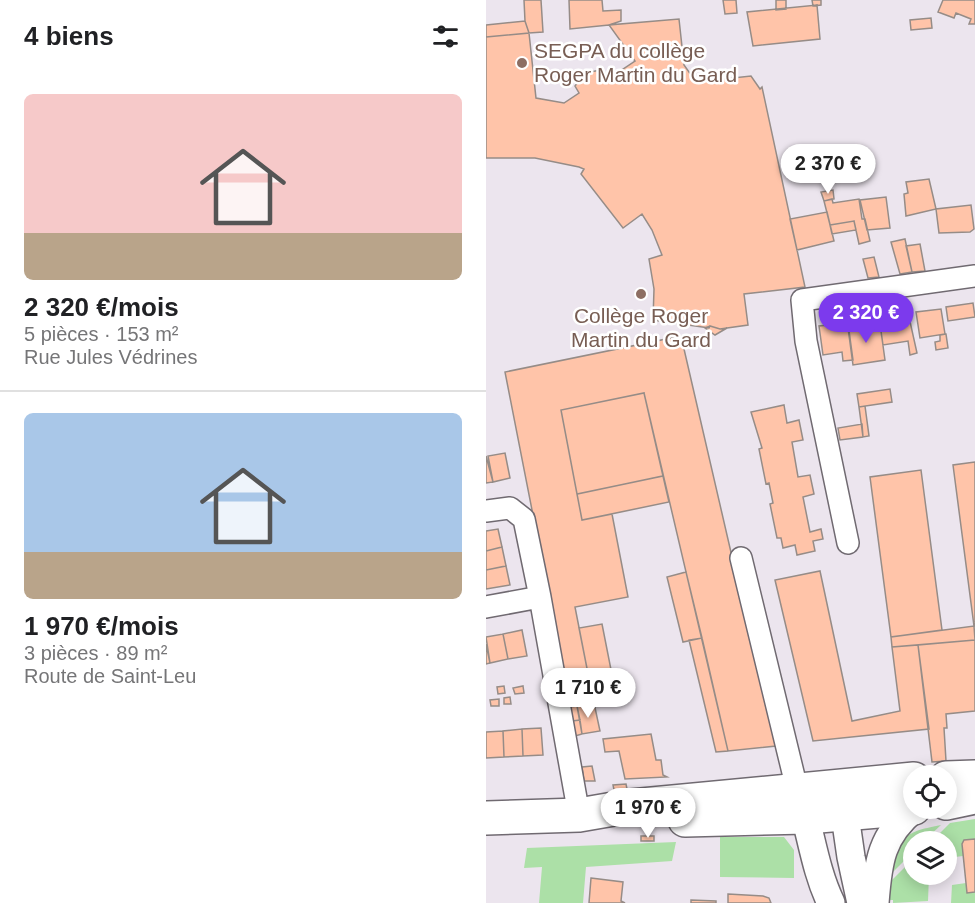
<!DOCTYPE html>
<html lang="fr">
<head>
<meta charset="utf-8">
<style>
	body { margin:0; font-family:Arial,sans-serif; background:#f2f2f2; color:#202124; height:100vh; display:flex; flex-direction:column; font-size:22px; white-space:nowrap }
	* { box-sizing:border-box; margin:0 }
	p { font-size:20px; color:#757577 }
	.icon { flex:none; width:33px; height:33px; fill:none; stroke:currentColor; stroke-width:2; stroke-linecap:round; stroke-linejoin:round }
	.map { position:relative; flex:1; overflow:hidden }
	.drawer { display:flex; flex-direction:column; background:#fff; width:486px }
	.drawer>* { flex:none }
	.tools { position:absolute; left:417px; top:765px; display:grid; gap:12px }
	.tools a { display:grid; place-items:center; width:54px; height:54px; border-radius:50%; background:#fff; box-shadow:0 3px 15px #0003; font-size:30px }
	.price { position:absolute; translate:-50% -51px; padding:0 14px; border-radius:21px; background:#fff; color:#222; font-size:20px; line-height:39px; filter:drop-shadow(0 2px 3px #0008) }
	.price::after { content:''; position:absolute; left:50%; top:36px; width:18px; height:14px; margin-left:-9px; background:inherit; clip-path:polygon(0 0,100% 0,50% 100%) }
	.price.selected { background:#7c3aed; color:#fff }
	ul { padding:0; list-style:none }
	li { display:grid; align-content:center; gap:12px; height:318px; padding:0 24px }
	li+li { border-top:2px solid #e0e0e0 }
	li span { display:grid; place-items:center; height:186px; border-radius:9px; color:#555 }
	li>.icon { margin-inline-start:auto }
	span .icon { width:108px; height:108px; fill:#fffc; stroke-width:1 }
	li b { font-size:26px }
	h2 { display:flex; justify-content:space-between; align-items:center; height:72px; padding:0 24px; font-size:26px }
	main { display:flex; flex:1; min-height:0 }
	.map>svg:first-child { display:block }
</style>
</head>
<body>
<main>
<section class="drawer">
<h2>4 biens<svg class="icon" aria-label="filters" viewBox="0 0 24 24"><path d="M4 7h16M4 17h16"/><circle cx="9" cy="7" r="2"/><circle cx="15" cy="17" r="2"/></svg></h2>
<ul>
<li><span style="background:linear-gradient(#f6c9c9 75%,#b9a48a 0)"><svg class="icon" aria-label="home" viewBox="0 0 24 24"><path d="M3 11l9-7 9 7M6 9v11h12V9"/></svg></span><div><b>2 320 €/mois</b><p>5 pièces · 153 m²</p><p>Rue Jules Védrines</p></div></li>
<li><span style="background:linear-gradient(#a9c7e8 75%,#b9a48a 0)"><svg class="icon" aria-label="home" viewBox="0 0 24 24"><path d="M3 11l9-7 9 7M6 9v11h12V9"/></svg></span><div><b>1 970 €/mois</b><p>3 pièces · 89 m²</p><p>Route de Saint-Leu</p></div></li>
</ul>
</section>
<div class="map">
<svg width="489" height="903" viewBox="0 0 489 903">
	<rect width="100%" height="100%" fill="#ece5ee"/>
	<path fill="#ace0a7" d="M489 819V839L478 840 477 856 461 858 460 842H445L464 823Z
		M455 825 438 841 428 842 427 852 404 875C417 837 413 833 455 825Z
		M234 837H298L308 850V878L234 877Z
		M190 842 186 861 100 867 97 903H53L56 867 38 868 41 848Z
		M427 859 428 874 443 875 442 901 407 903V900H403L406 880Z
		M480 883 489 892V903H465L466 885Z"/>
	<path fill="#ffc4a9" stroke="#968c87" stroke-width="1.5" d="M38 0H55L57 32 43 33 39 21Z
		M83 0H116L117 11 135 10V21L123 25 84 29Z
		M237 0H250L251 13 239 14Z
		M290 0H300V9L290 10Z
		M326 0H335V5L327 6Z
		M457 0H489V24H483L485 19 470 13 468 18 452 12Z
		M331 5 334 39 267 46 261 12Z
		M445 18 446 28 425 30 424 20Z
		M193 19 198 65 210 82 265 76 274 89 276 87 319 287 258 294 262 325 234 329 224 326 223 328 167 320 168 289 163 259 176 255 166 230 156 214 137 228 95 174 98 169 93 167 49 158H0V37L43 33 50 98 78 103 93 93 89 86 98 73 115 70 125 77 149 61 123 25Z
		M39 21 43 33 0 37V25Z
		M443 179 450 209 420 216 418 194 422 193 420 182Z
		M347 190 348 199 338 201 335 192Z
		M400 197 404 228 381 230 374 200Z
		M346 199 347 203 373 199 376 219H379L384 241 373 244 368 221 344 225 338 201Z
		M485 205 488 229 484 232 453 233 450 209Z
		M341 212 348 241 311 250 304 219Z
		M368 221 370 230 346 234 344 225Z
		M419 239 426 272 414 274 405 242Z
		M434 244 439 271 426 272 420 246Z
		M388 257 393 277 382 278 377 259Z
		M487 303 489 317 462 321 460 307Z
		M455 309 459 334 434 338 430 312Z
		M423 317 431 353 424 355 422 341 397 345 394 324 403 323V320Z
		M362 323 367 360 357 361 356 352 337 355 333 326Z
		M394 324 399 360 367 365 362 328Z
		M224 326 234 329 241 328 229 335 219 328Z
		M460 334 462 348 450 350 449 342 454 341V335Z
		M195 336 247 561 290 746 242 751 158 393 75 410 96 520 126 514 142 597 89 607 106 694 83 699 19 372Z
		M404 389 406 402 373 407 371 394Z
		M158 393 177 476 91 494 75 410Z
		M298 405 301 423 313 420 317 440 306 442 312 477 324 475 328 494 317 497 324 532 335 529 337 539 327 541 329 551 311 555 309 545 297 548 295 538H291L284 504 287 503 283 483 280 484 273 449 276 448 265 412Z
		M379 406 383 436 377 437 373 407Z
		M376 424 377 437 354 440 352 428Z
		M19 453 24 478 7 482 2 456Z
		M0 456 7 482 0 483Z
		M489 462V626H488L467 465Z
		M435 470 456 630 405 637 384 477Z
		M177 476 183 502 96 520 91 494Z
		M12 529 16 547 0 551V531Z
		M16 547 20 566 0 570V551Z
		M20 566 24 585 0 589V570Z
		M334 571 366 721 414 711 406 647 432 645 443 729 327 741 289 580Z
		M200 572 216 638 197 642 181 577Z
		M116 624 129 690 106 694 93 628Z
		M488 626 489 640 406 647 405 637Z
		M36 630 41 656 22 659 17 634Z
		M17 634 22 659 4 663 0 637Z
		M216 638 242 751 230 752 203 640Z
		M489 640V711L460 714 461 728H458L460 761 446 762 432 645Z
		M0 644 4 663 0 664Z
		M18 686 19 693 12 694 11 687Z
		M37 686 38 693 29 694 27 688Z
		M24 697 25 704H18V698Z
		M13 699V706H5L4 700Z
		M108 703 114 731 96 734 91 706Z
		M91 706 94 720 86 721 84 707Z
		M94 720 96 734 89 736 86 721Z
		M55 728 57 755 37 756 36 729Z
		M36 729 37 756 18 757 17 731Z
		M17 731 18 757 0 758V732Z
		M165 734 170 760H175L177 775 181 777 139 779 133 751 119 752 117 739Z
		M106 766 109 781H98L96 767Z
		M140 784 141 789 128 790 127 785Z
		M155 836H168V841H155Z
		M489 839V892L481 893 476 844 478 840Z
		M105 878 137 882 135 901 139 903H103Z
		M242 894 277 896 283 898 285 903H242Z
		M205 900 230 901V903H205Z"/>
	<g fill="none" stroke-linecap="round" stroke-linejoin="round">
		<g stroke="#706a71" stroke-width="24">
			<path id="minor" d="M0 511 24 508 38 519 54 597 0 607
				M362 543 320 341 316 300 489 276
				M255 558 311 789
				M54 597 93 815"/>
		</g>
		<g stroke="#706a71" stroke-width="30">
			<path id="tertiary" d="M356 795 365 857 375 903
				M314 798C325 833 329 870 345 903
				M389 903C392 862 395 835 429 808"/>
		</g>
		<g stroke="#706a71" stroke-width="36">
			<path id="primary" d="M460 778 489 777
				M460 803 489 797
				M0 818 93 815 145 806 428 779
				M199 820 321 817 428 808"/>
		</g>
		<use href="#minor" stroke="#fff" stroke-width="21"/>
		<use href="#tertiary" stroke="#fff" stroke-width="27"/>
		<use href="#primary" stroke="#fff" stroke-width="33"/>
	</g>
	<g fill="#8d6e63" stroke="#fff" stroke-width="2">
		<circle cx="36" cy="63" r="6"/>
		<circle cx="155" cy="294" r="6"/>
	</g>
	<g text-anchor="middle" stroke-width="5" stroke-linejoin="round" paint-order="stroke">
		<g font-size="21" fill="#785e54" stroke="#fff" text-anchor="start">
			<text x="48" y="58">SEGPA du collège<tspan x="48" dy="24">Roger Martin du Gard</tspan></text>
			<text x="155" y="323" text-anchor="middle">Collège Roger<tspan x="155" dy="24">Martin du Gard</tspan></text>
		</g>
	</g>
</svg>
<div class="tools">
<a><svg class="icon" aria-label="locate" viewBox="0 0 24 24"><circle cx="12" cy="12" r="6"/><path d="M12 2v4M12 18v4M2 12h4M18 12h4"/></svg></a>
<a><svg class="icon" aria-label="layers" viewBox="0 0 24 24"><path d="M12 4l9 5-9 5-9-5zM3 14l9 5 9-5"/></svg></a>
</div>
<b class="price" style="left:342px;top:195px">2 370 €</b>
<b class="price selected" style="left:380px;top:344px">2 320 €</b>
<b class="price" style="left:102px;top:719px">1 710 €</b>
<b class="price" style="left:162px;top:839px">1 970 €</b>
</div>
</main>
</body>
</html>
